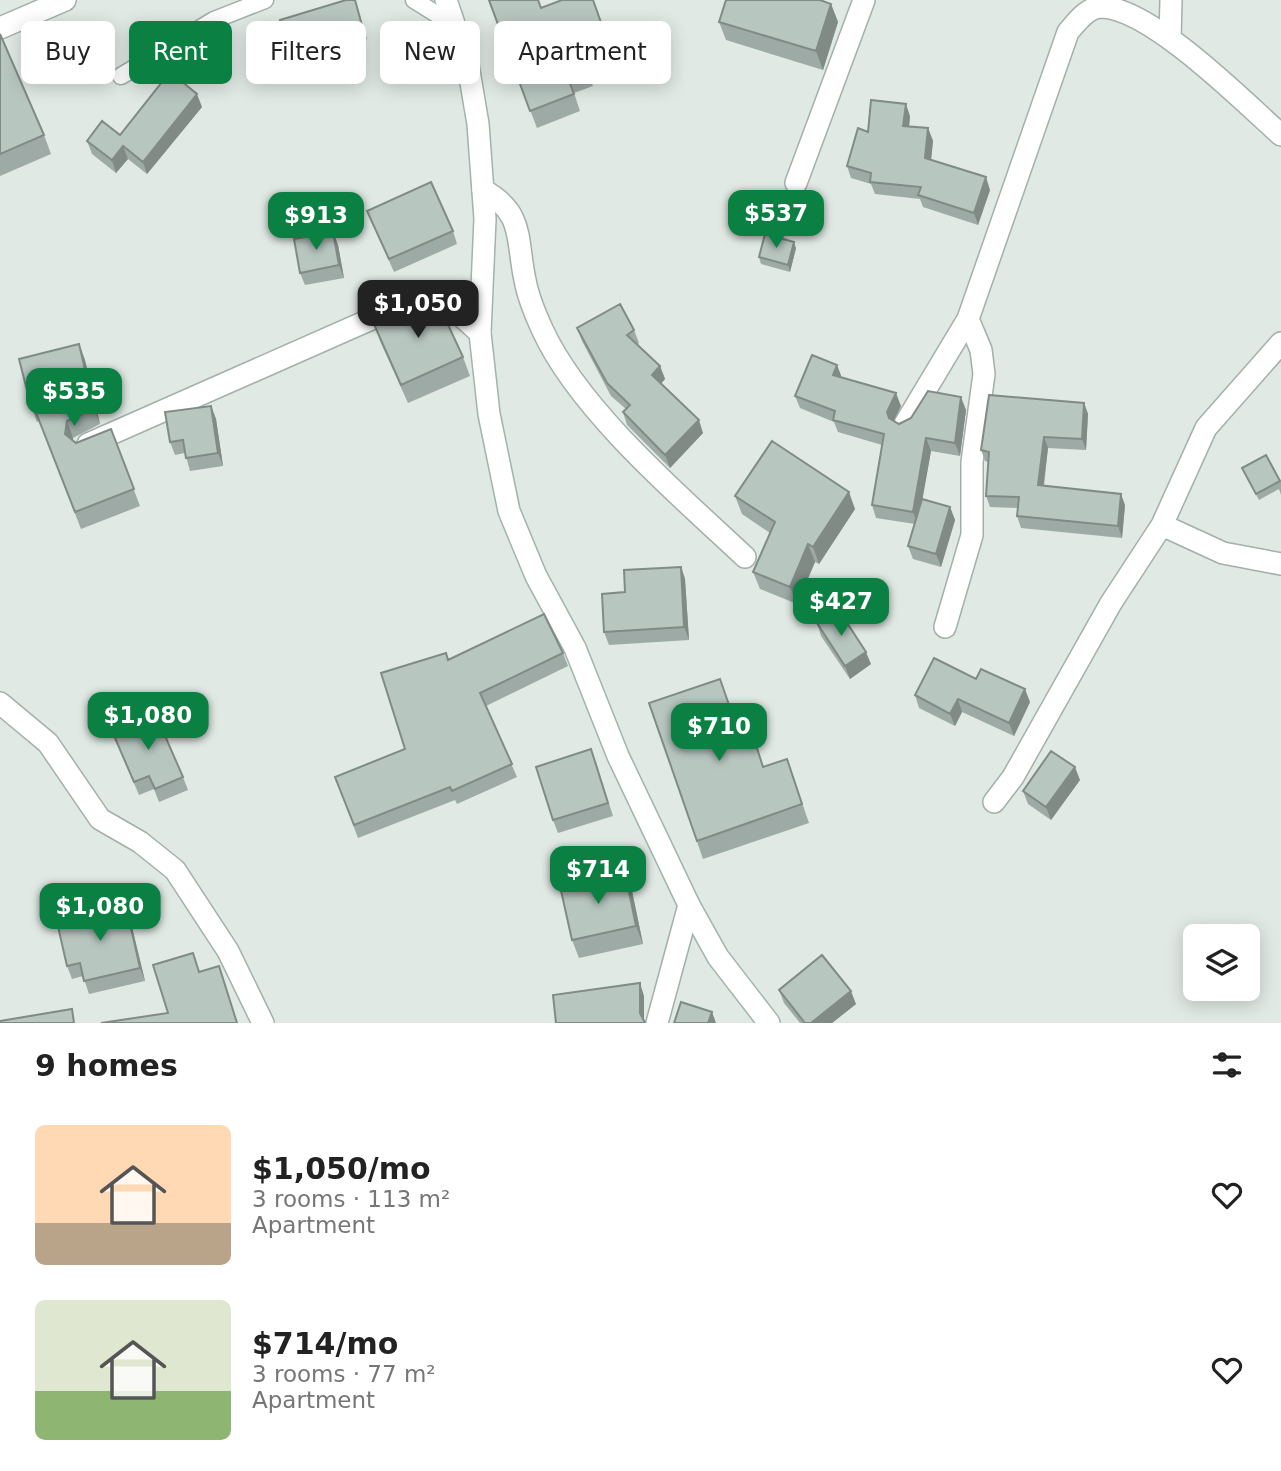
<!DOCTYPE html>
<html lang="en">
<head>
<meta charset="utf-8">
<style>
	body { margin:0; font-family:"DejaVu Sans",sans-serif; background:#f2f2f2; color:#222; height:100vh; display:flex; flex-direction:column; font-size:26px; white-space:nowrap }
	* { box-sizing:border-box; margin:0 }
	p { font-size:23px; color:#767676 }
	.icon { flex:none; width:38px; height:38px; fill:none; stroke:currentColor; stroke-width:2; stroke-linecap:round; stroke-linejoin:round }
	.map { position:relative; height:1023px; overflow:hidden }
	.details { display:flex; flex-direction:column; background:#fff; flex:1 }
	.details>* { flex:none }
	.hud { position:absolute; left:21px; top:21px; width:700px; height:63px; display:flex; gap:14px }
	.tools { position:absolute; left:1183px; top:924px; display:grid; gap:14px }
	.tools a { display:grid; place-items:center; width:77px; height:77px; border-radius:10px; background:#fff; box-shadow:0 4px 18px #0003; font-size:35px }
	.price { position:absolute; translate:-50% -60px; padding:0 16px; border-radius:14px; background:#0b8043; color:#fff; font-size:23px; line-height:46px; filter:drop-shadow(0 2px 4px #0008) }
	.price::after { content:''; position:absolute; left:50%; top:42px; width:21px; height:16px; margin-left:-10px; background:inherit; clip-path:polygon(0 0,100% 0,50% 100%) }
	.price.selected { background:#222; color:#fff }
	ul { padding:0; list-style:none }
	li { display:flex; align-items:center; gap:21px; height:175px; padding:0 35px }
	li span { display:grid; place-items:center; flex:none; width:196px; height:140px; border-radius:10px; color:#555 }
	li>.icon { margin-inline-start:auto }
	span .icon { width:84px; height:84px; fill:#fffc; stroke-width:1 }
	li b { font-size:30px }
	h2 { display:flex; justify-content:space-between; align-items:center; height:84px; padding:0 35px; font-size:30px }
	.tag { padding:0 24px; border-radius:10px; background:#fff; box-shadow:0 4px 18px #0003; font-size:24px; line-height:63px }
	.tag.selected { background:#0b8043; color:#fff }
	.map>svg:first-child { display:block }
</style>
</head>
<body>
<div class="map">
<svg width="1281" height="1023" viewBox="0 0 1281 1023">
	<rect width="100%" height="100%" fill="#e0e9e4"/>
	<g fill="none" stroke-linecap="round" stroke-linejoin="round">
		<g stroke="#a3b0aa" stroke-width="19">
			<path id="lane" d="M414 0 454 25
				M121 76 214 20 265 0"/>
		</g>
		<g stroke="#a3b0aa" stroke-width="24">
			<path id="street" d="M0 28 65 0
				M1170 39 1171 0
				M796 183 864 0
				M483 190C525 213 516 239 525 280 528 297 536 316 543 331 580 411 680 496 745 557
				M905 424 968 319 1068 32C1077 22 1087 7 1102 7 1152 9 1243 101 1281 135
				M88 444 394 309C442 294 445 301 480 333
				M1162 525 1223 553 1281 564
				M945 627 972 535V462L984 374 981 350 968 319
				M0 703 48 743 100 819 140 842 175 870 228 951 263 1023
				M994 802 1013 777 1111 603 1162 525 1206 428 1281 343
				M657 1023 689 905"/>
		</g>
		<g stroke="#a0b4ab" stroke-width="24">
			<path id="secondary" d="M446 0 468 65 478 124 485 219 480 333 489 414 509 511 536 576 575 648 618 756 689 905 718 957 769 1023"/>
		</g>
		<use href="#lane" stroke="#fff" stroke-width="16"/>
		<use href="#street" stroke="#fff" stroke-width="21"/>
		<use href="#secondary" stroke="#fff" stroke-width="21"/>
	</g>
	<path fill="#9eaaa5" d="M355 0 367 39 288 56 285 46Z
		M488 0 541 8 593 0 611 48 583 59 593 86 574 93 580 111 537 128Z
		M831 4 838 22 823 70 726 40 719 22Z
		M0 34 44 135 51 154 0 176Z
		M202 107 147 174 128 159 116 173 92 154 87 141 120 135Z
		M910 116 909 126 928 128 933 141 931 160 990 190 978 225 923 207 920 199 875 194 871 184 851 178 847 166 868 132Z
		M367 211 453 231 457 244 394 272Z
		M333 232 338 245 344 278 305 285 300 273Z
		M796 248 790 272 761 264 759 257Z
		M373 322 463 357 470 376 408 403 380 341Z
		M577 328 634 330 639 343 637 345 660 366 665 379 661 384 703 433 670 468 627 425 623 412 626 409 611 396 582 341Z
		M79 344 85 360 100 424 73 438V440L76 443 111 429 140 506 81 529 39 421 37 422 31 406Z
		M837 365 841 377 901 406 894 421 899 424 966 410 960 456 931 451 922 499 950 507 955 520 941 567 913 559 908 546 915 524 876 518 872 505 882 445 838 432 834 422 800 408 795 396Z
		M1084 403 1088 414 1086 450 1048 448 1044 486 1125 505 1122 538 1021 528 1017 516V508L990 507 986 496 988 462 985 461 981 450Z
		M211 406 216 419 223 466 190 471 185 453 175 455 170 442Z
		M1242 468 1280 481 1281 480V495L1279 489 1259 500Z
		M735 496 855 509 819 564 815 562 797 604 760 589 753 572 770 533 742 514Z
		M681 567 685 579 689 640 609 645 604 632 625 592Z
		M817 623 871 664 850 679 821 636Z
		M563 653 568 666 486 706 517 777 457 804 455 800 358 838 335 777 405 749 449 660Z
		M976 679 1030 702 1014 736 962 712 955 726 919 708 915 695Z
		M649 703 764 767 787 759 809 823 703 859Z
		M112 731 183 777 188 790 159 802 154 789 139 795Z
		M596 762 613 816 558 833 553 820Z
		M1080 780 1051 820 1028 804 1023 791Z
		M625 872 632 891 643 944 579 958 572 940Z
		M126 906 130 919 145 981 89 994 83 976 72 979 67 966Z
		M779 990 856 1004 832 1023H800L784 1003Z"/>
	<path fill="#818b86" d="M831 4 838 22 823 70 816 51Z
		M197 94 202 107 147 174 143 162Z
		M906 104 910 116 908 138 903 126Z
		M928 128 933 141 930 170 925 158Z
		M123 146 128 159 116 173 112 160Z
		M986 177 990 190 978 225 974 213Z
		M333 232 338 245 344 278 339 265Z
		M794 242 796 248 790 272 788 265Z
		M79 344 85 360 100 424 94 408Z
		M837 365 842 378 833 375Z
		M660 366 665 379 657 388 652 375Z
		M896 393 901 406 892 424 887 412Z
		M961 397 966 410 960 456 955 443Z
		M1084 403 1088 414 1086 450 1082 439Z
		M211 406 216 419 223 466 218 453Z
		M699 420 703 433 670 468 665 455Z
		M67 421 73 438 71 451 65 434Z
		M1044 437 1048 448 1042 497 1038 485Z
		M926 438 931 451 918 525 913 512Z
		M849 492 855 509 819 564 813 547Z
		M1121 494 1125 505 1122 538 1118 526Z
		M950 507 955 520 941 567 936 554Z
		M808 544 815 562 797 604 790 587Z
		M681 567 685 579 689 640 684 627Z
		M866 652 871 664 850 679 845 666Z
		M1025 689 1030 702 1014 736 1009 723Z
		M958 699 962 712 955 726 950 714Z
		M1075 767 1080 780 1051 820 1046 807Z
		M625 872 632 891 643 944 636 926Z
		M126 906 130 919 145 981 140 968Z
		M640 983 644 996V1023L640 1013Z
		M851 991 856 1004 832 1023H811Z
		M712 1012 716 1023H708Z"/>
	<path fill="#b8c6c0" stroke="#818b86" stroke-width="2" d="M346 0H355L363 29 285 46 280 20Z
		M489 0H538L541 8 562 0H593L604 31 576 42 587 69 567 76 574 94 530 111Z
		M726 0H820L831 4 816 51 719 22Z
		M0 34 44 135 0 154Z
		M170 72 197 94 143 162 123 146 112 160 87 141 102 121 120 135Z
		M871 100 906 104 903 126 928 128 925 158 986 177 974 213 918 195 921 187 870 182 871 173 847 166 858 128 868 132Z
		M431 182 453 231 389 259 367 211Z
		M333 232 339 265 300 273 294 239Z
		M765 234 794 242 788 265 759 257Z
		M431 297 437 301 463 357 401 385 373 322Z
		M620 304 634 330 627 335 660 366 652 375 699 420 665 455 623 412 630 405 607 383 577 328Z
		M79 344 94 408 67 421 65 434 76 443 111 429 134 489 75 512 33 405 31 406 19 359Z
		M812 355 837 365 833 375 896 393 887 412 889 418 899 424 911 418 928 391 961 397 955 443 926 438 913 512 872 505 884 434 833 420 835 411 795 396Z
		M989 395 1084 403 1082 439 1044 437 1038 485 1121 494 1118 526 1017 516 1019 497 986 496 989 452 981 450Z
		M211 406 218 453 186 458 183 440 170 442 165 412Z
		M772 441 849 492 813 547 808 544 790 587 753 572 775 522 735 496Z
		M1266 455 1280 481 1256 494 1242 468Z
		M922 499 950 507 936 554 908 546Z
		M681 567 684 627 604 632 602 594 625 592 624 570Z
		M838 609 866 652 845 666 817 623Z
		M544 614 563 653 480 693 512 764 452 791 450 787 354 825 335 777 405 749 381 673 446 653 448 660Z
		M934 658 976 679 981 669 1025 689 1009 723 958 699 950 714 915 695Z
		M720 679 743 745 755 742 763 767 787 759 802 804 697 841 649 703Z
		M155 713 183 777 155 789 149 776 134 782 112 731Z
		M591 749 608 803 553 820 536 767Z
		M1051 751 1075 767 1046 807 1023 791Z
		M625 872 636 926 572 940 560 886Z
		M126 906 140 968 84 981 80 963 67 966 57 922Z
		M193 953 199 972 219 966 237 1023H101L168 1013 153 965Z
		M822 955 851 991 811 1023H805L779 990Z
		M640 983V1013L645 1023H556L553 995Z
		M681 1002 712 1012 708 1023H674Z
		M72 1009 74 1023H0V1021Z"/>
</svg>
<div class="tools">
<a><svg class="icon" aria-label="layers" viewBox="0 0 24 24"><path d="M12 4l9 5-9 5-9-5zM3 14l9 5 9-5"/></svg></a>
</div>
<b class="price" style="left:776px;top:250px">$537</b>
<b class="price" style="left:316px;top:252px">$913</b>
<b class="price selected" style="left:418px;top:340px">$1,050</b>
<b class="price" style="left:74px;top:428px">$535</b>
<b class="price" style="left:841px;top:638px">$427</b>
<b class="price" style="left:148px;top:752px">$1,080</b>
<b class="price" style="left:719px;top:763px">$710</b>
<b class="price" style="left:598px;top:906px">$714</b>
<b class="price" style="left:100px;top:943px">$1,080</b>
<div class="hud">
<a class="tag">Buy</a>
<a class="tag selected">Rent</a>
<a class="tag">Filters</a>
<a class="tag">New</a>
<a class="tag">Apartment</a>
</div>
</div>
<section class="details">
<h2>9 homes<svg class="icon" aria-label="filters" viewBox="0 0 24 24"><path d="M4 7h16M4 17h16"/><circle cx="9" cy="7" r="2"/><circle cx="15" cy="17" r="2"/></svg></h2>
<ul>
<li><span style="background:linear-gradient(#ffd9b3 70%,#b9a48a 0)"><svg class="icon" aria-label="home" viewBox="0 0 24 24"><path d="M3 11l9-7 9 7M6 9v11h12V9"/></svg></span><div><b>$1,050/mo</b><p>3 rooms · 113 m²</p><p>Apartment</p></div><svg class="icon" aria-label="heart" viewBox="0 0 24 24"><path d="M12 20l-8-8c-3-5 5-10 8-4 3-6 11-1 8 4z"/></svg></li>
<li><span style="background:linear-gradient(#dfe7d0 65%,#8fb573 0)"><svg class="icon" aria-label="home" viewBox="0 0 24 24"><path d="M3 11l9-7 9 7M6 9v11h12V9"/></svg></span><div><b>$714/mo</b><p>3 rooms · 77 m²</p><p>Apartment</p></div><svg class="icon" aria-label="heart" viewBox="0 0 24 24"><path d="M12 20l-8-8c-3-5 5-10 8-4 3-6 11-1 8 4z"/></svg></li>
</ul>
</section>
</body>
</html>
